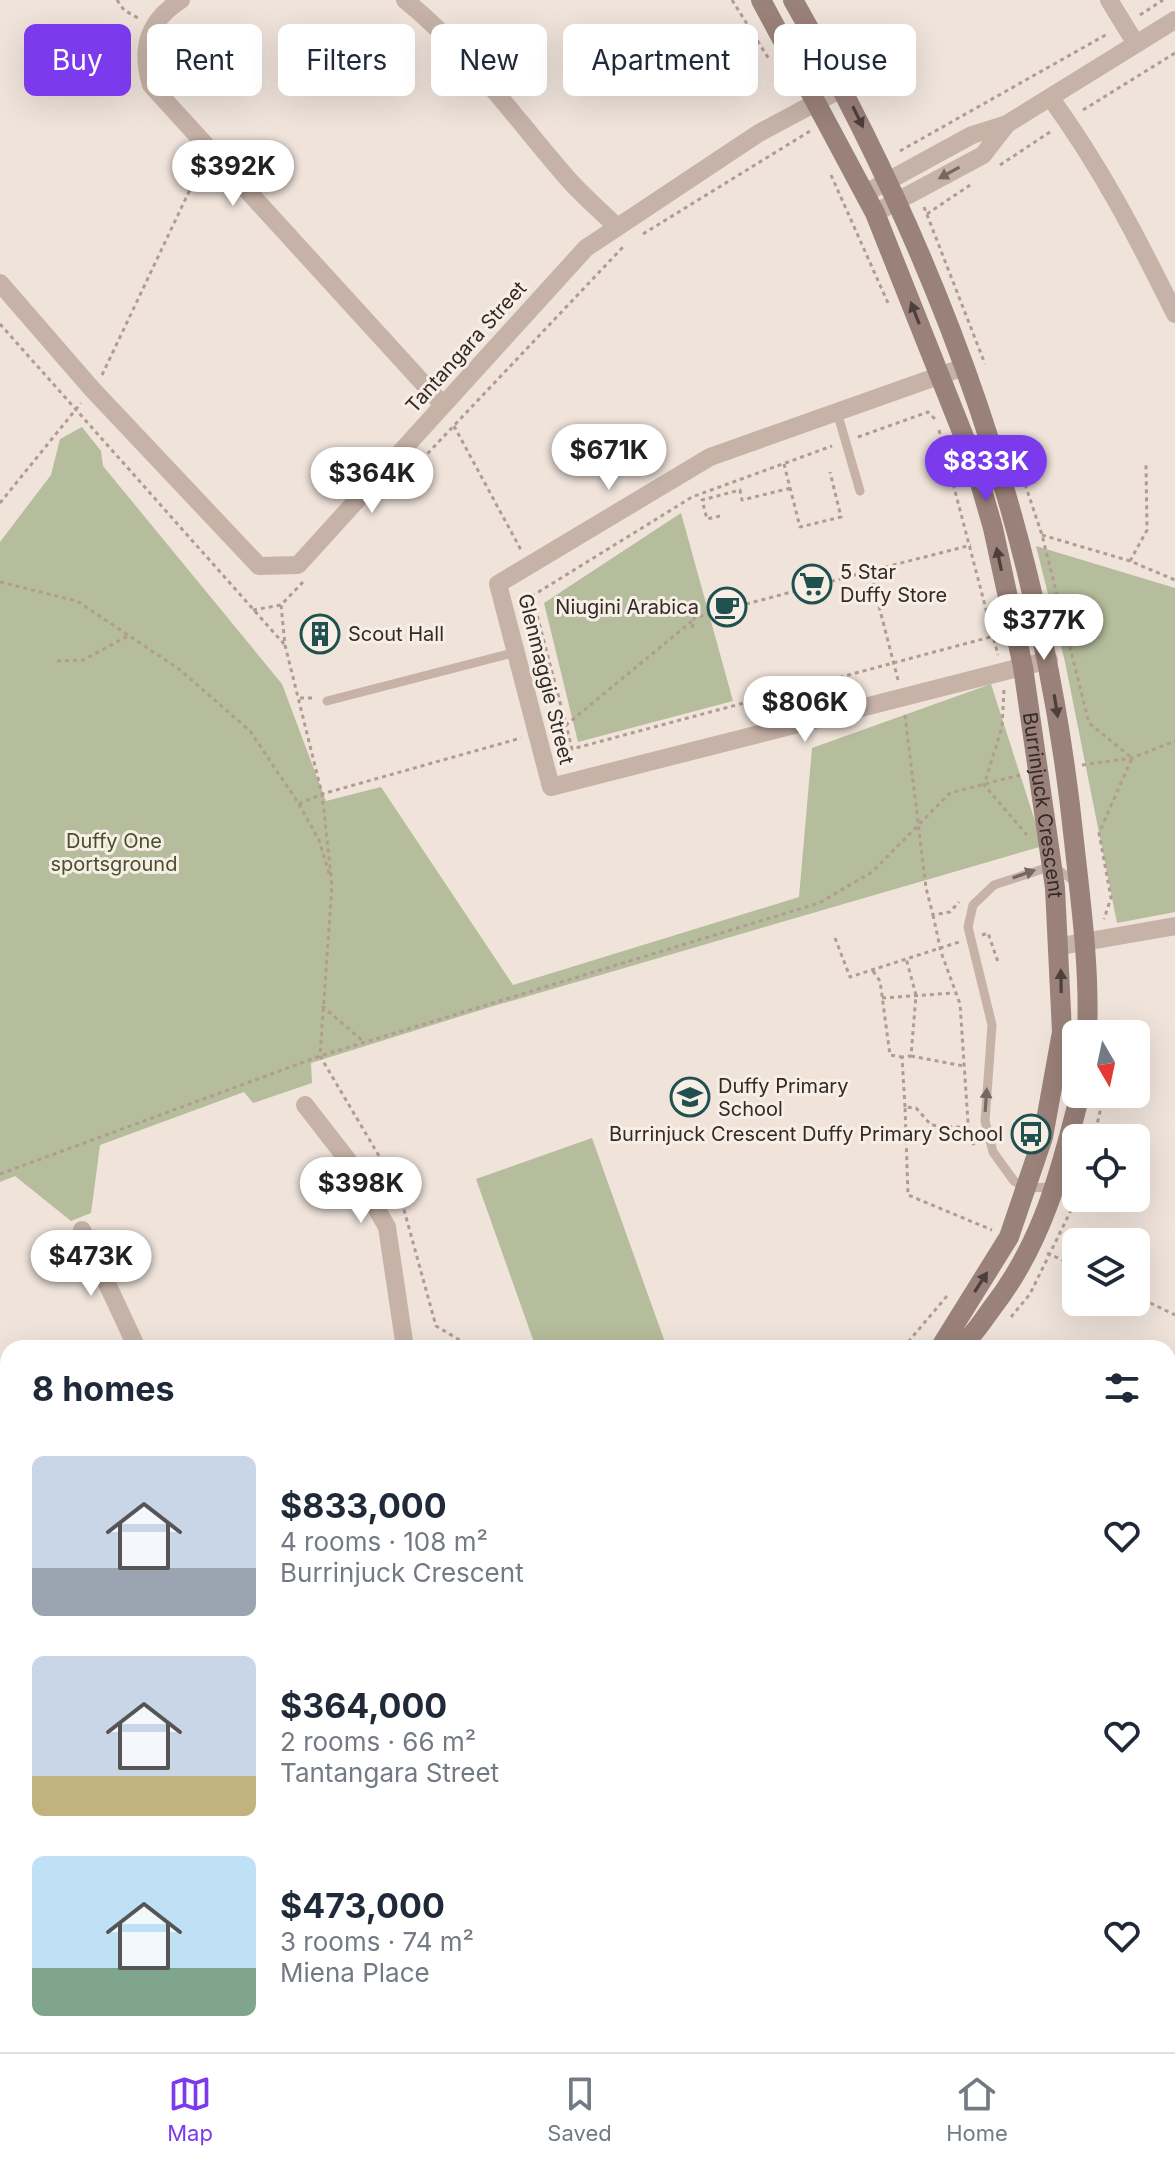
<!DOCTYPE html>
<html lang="en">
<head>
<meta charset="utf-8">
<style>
	body { margin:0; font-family:Inter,sans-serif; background:#f6f6f7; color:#1f2937; height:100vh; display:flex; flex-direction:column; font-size:30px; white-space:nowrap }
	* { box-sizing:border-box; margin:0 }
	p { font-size:26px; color:#747a83 }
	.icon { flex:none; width:44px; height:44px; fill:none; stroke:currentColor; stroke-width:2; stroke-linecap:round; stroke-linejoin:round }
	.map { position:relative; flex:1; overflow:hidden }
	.panel { position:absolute; left:0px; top:1340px; width:1176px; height:712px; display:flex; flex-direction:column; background:#fff; border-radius:24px 24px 0 0; box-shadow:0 8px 32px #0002 }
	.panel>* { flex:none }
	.top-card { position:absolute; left:24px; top:24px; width:1128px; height:72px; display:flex; gap:16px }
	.needle { width:52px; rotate:171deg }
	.tools { position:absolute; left:1062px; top:1020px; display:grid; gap:16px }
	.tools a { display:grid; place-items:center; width:88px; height:88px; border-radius:12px; background:#fff; box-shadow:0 8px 32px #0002; font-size:40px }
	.price { position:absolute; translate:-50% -68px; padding:0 18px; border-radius:28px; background:#fff; color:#222; font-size:26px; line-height:52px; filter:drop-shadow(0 2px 4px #0008) }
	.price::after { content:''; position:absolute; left:50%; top:48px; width:24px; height:18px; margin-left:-12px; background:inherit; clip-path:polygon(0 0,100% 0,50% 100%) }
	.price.active { background:#7c3aed; color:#fff }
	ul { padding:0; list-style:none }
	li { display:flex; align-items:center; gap:24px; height:200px; padding:0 32px }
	li span { display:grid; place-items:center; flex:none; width:224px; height:160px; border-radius:12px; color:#555 }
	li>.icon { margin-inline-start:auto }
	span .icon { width:96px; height:96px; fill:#fffc; stroke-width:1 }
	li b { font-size:34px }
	h2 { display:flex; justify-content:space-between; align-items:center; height:96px; padding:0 32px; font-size:34px }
	.tag { padding:0 28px; border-radius:12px; background:#fff; box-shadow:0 8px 32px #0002; font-size:28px; line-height:72px }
	.tag.active { background:#7c3aed; color:#fff }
	.tabs { display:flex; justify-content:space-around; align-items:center; height:112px; border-top:2px solid #e0e1e3; background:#fff; font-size:22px; color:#747a83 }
	.tabs a { display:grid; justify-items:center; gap:4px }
	.tabs .active { color:#7c3aed }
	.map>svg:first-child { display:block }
</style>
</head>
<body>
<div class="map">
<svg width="1175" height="2052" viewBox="0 0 1175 2052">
	<rect width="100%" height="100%" fill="#efe3da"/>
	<path fill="#b5bd9c" d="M82 427 101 451 103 466 282 684 326 801 381 787 513 985 799 897 812 748 991 684 1043 846 487 1008 311 1063 312 1083 253 1103 244 1092 100 1145 91 1213 71 1221 15 1176 0 1182V542L51 475 60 439Z
		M681 513 733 701 578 742 544 603Z
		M1036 546 1175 588V912L1117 923 1065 662Z
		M592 1138 667 1348H536L476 1179Z"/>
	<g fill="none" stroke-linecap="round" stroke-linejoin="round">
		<path stroke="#b29c92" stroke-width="3" stroke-dasharray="4 4" stroke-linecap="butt" d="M117 0 124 10 138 18
			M732 0 769 59
			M1140 15 1163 0
			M1083 110 1175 53
			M900 151 1109 33
			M1000 165 1050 132
			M831 175 888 303
			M924 207 985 364
			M927 214 973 183
			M643 234 810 131
			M0 324 284 644
			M102 375 195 179 203 171
			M454 426 521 550
			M939 430 998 655
			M858 437 928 412 935 419
			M1015 454 1042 535 1089 723 1132 758 1099 833 1111 898 1104 919
			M784 464 800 527 841 517 830 472
			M411 471 623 247
			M0 503 81 403
			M720 516 707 519 702 500 740 490 742 500 791 488
			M1042 535 1130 561 1175 580
			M1130 561 1147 530 1146 465
			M0 582 77 601 179 669 250 731 299 804 322 794 332 885 320 1056 398 1188 436 1326 463 1342 466 1348
			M303 582 281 605 285 645 322 794 521 738
			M253 610 281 605
			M692 621 566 725 532 596 692 497 832 446
			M692 628 694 618 870 571
			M57 661 83 660 130 635
			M898 680 870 571 971 545
			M1004 690 1002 727 984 785 1027 835
			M300 698H316
			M905 715 926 888 933 915 950 912 959 902
			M556 728 566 725 572 749 994 636
			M1082 765 1132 758 1175 741
			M299 804 319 840 330 877
			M933 915 941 952 960 1004 969 1137 976 1148
			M982 935 988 933 998 962
			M835 938 850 977 959 942
			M873 971 880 981 890 1055 902 1057
			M882 998 954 993
			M322 1006 364 1042
			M911 1056 964 1066
			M905 1107 902 1057 911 1056 916 995 906 958
			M968 1128 931 1125 916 1108 905 1107 908 1195 992 1230
			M1094 1138 1104 1094
			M0 1174 320 1056 819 903 872 872 950 793 1020 775
			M1047 1253 1076 1266
			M1136 1296 1175 1315
			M1011 1317 1030 1294 1077 1198
			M903 1348 947 1296
			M0 1795 8 1792
			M0 1852 8 1848
			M979 2052 980 2044
			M1032 2052V2044"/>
		<path stroke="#c6b2a7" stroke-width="9" d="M837 412 860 491
			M327 701 516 652
			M1053 1187 1026 1188 1014 1181 993 1152 985 1121 992 1025 968 927 973 905 994 885 1052 866 1076 882"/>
		<path stroke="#c6b2a7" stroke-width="18" d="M181 0C148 21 140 48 151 85L443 405
			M405 0C468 51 515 118 568 179 583 196 601 211 617 227
			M1109 0 1136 44
			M1050 97C1102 169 1136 235 1175 314
			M864 194 972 135 1007 124 1175 20
			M875 213 983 155 1007 124
			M0 283 92 389 259 566 298 565 586 248 759 133 843 88
			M964 367 710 457 498 584 551 787 1049 660
			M1061 946 1175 926
			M305 1105 350 1163 387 1227 405 1348
			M82 1230 137 1348
			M0 1539 8 1536
			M1168 1856 1175 1854
			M355 2044 357 2052
			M748 2052V2044
			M1005 2052 1006 2044"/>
		<g stroke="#9a8179" stroke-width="20">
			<path id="s1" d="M761 0 875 213 974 462 993 528 1023 667 1055 888 1062 1032 1043 1137 1009 1237 940 1348"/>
			<path d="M793 0C943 263 1043 539 1074 841 1081 905 1090 970 1087 1034"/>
			<path d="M955 1348C972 1339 981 1323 992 1308 1042 1244 1061 1171 1080 1094"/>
			<path d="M0 1822 8 1819"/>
		</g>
	</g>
	<defs><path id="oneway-solid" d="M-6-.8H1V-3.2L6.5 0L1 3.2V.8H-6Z" transform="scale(2)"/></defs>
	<g fill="#4d403c">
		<use href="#oneway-solid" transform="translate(858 117) rotate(64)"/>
		<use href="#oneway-solid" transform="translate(915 313) rotate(-111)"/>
		<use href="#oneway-solid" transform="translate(999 559) rotate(-102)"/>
		<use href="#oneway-solid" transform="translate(1056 706) rotate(81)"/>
		<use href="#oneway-solid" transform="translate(1061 981) rotate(-91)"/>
		<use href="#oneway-solid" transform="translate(981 1282) rotate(-57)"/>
	</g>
	<g fill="#756761">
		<use href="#oneway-solid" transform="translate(949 173) rotate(151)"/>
		<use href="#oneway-solid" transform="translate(1024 874) rotate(-19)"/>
		<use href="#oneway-solid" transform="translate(986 1100) rotate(-86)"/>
	</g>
	<defs>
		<g id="supermarket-ring" transform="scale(2)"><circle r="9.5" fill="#f7eee6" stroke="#20514f" stroke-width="1.5"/><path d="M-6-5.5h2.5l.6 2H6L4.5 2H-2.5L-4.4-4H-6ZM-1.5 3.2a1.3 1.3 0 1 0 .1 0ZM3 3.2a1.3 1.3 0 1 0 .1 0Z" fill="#20514f"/></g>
		<g id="cafe-ring" transform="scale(2)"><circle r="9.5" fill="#f7eee6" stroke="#20514f" stroke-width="1.5"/><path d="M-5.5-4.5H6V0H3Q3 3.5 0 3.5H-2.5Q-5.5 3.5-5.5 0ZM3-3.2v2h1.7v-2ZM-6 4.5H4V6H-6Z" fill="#20514f"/></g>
		<g id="building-ring" transform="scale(2)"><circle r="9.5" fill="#f7eee6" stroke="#20514f" stroke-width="1.5"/><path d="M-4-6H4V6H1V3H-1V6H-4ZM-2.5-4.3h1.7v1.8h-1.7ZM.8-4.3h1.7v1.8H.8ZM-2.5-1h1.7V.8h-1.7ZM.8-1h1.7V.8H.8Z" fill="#20514f"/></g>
		<g id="school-ring" transform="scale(2)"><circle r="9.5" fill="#f7eee6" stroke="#20514f" stroke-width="1.5"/><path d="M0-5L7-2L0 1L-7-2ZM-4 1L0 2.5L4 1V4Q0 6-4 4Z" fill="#20514f"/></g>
		<g id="bus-ring" transform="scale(2)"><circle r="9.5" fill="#f7eee6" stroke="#20514f" stroke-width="1.5"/><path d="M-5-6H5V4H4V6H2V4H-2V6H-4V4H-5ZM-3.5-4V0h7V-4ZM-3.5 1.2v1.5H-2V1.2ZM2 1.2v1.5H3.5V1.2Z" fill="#20514f"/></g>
	</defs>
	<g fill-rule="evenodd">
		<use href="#supermarket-ring" x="812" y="584"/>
		<use href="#cafe-ring" x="727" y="607"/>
		<use href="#building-ring" x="320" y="634"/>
		<use href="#school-ring" x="690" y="1097"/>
		<use href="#bus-ring" x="1031" y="1134"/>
	</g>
	<g text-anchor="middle" stroke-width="6" stroke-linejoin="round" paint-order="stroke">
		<g font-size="20" fill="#332a27" stroke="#f7eee6">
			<text transform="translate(466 347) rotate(-48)" y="7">Tantangara Street</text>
			<text transform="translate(546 679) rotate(76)" y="7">Glenmaggie Street</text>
			<text dy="7" stroke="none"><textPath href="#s1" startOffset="860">Burrinjuck Crescent</textPath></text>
		</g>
		<g font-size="20" fill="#332a27" stroke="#f7eee6" text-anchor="start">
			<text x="840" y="579">5 Star<tspan x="840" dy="23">Duffy Store</tspan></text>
			<text x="699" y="614" text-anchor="end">Niugini Arabica</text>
			<text x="348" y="641">Scout Hall</text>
			<text x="718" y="1093">Duffy Primary<tspan x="718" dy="23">School</tspan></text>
			<text x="1003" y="1141" text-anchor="end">Burrinjuck Crescent Duffy Primary School</text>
		</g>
		<g font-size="20" fill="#47502d" stroke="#f7eee6">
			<text x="114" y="848">Duffy One<tspan x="114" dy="23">sportsground</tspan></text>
		</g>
	</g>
</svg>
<div class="tools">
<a><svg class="needle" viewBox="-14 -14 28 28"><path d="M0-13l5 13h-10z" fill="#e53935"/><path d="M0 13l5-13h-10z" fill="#747a83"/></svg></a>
<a><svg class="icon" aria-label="locate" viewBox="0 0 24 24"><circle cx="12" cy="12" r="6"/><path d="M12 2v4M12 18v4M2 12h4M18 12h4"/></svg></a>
<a><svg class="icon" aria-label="layers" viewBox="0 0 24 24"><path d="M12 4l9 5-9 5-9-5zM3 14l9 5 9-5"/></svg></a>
</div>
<b class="price" style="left:233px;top:208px">$392K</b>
<b class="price" style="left:609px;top:492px">$671K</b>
<b class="price active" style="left:986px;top:503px">$833K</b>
<b class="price" style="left:372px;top:515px">$364K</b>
<b class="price" style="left:1044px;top:662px">$377K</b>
<b class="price" style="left:805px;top:744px">$806K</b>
<b class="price" style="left:361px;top:1225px">$398K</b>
<b class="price" style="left:91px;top:1298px">$473K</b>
<div class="top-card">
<a class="tag active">Buy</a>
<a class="tag">Rent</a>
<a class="tag">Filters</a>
<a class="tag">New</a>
<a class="tag">Apartment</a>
<a class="tag">House</a>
</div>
<section class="panel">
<h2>8 homes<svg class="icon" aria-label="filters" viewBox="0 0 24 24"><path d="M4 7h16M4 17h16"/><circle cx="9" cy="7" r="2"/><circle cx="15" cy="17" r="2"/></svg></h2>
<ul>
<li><span style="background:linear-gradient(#c9d6e8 70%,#9aa5b1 0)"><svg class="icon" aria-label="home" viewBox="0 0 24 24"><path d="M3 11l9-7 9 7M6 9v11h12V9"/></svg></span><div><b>$833,000</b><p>4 rooms · 108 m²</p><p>Burrinjuck Crescent</p></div><svg class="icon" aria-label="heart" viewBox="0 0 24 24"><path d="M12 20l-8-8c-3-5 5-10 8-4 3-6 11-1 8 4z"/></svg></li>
<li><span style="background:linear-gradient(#c9d6e8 75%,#c2b280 0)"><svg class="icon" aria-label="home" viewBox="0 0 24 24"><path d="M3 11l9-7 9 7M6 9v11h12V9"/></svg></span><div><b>$364,000</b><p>2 rooms · 66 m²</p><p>Tantangara Street</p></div><svg class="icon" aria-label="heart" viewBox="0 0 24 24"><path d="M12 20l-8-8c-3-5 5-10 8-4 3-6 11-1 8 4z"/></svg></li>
<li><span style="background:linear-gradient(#bfe0f5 70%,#7fa58c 0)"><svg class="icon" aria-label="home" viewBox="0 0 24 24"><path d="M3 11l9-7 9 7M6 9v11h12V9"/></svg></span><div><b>$473,000</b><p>3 rooms · 74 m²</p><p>Miena Place</p></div><svg class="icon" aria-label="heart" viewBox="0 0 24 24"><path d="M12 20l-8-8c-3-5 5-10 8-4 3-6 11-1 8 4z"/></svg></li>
</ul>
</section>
</div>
<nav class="tabs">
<a class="active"><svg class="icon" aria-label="map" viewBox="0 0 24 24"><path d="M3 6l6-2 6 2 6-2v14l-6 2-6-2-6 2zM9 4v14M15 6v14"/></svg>Map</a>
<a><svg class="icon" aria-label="saved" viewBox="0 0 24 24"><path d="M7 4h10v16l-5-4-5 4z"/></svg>Saved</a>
<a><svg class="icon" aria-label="home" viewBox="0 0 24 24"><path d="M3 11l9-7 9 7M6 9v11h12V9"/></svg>Home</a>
</nav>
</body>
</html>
